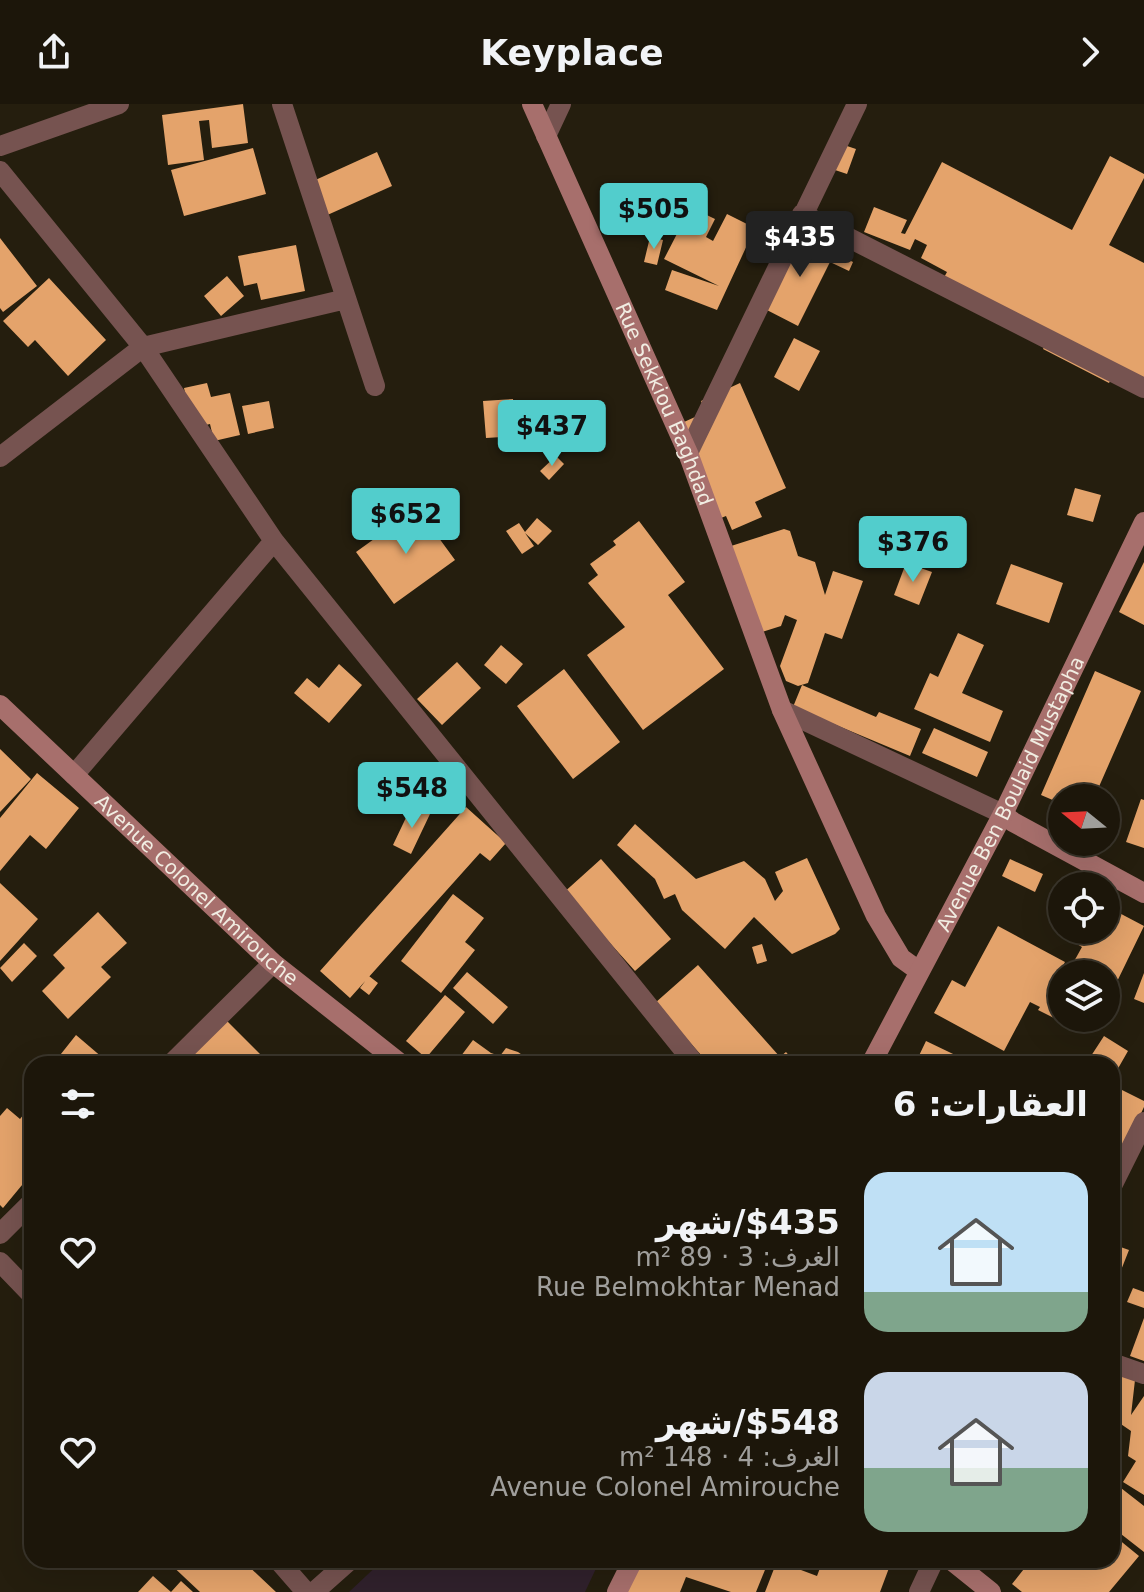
<!DOCTYPE html>
<html lang="ar">
<head>
<meta charset="utf-8">
<style>
	body { margin:0; font-family:"DejaVu Sans",Cairo,sans-serif; background:#251f13; color:#f1f3f6; direction:rtl; height:100vh; display:flex; flex-direction:column; font-size:30px; white-space:nowrap }
	* { box-sizing:border-box; margin:0 }
	p { font-size:26px; color:#a09f9c }
	.icon { flex:none; width:44px; height:44px; fill:none; stroke:currentColor; stroke-width:2; stroke-linecap:round; stroke-linejoin:round }
	.map { position:relative; flex:1; overflow:hidden; direction:ltr }
	.details { position:absolute; left:24px; top:952px; width:1096px; height:512px; display:flex; flex-direction:column; background:#1c160a; border-radius:24px; box-shadow:0 8px 32px #0002,0 0 0 2px #3a352b; direction:rtl }
	.details>* { flex:none }
	.needle { width:52px; rotate:288deg }
	.tools { position:absolute; left:1048px; top:680px; display:grid; gap:16px }
	.tools a { display:grid; place-items:center; width:72px; height:72px; border-radius:50%; background:#1c160a; box-shadow:0 8px 32px #0002,0 0 0 2px #3a352b; font-size:40px }
	.price { position:absolute; translate:-50% -68px; padding:0 18px; border-radius:8px; background:#52cdcc; color:#111; font-size:26px; line-height:52px; filter:drop-shadow(0 2px 4px #0008) }
	.price::after { content:''; position:absolute; left:50%; top:48px; width:24px; height:18px; margin-left:-12px; background:inherit; clip-path:polygon(0 0,100% 0,50% 100%) }
	.price.selected { background:#222; color:#fff }
	ul { padding:0; list-style:none }
	li { display:flex; align-items:center; gap:24px; height:200px; padding:0 32px }
	li span { display:grid; place-items:center; flex:none; width:224px; height:160px; border-radius:24px; color:#555 }
	li>.icon { margin-inline-start:auto }
	span .icon { width:96px; height:96px; fill:#fffc; stroke-width:1 }
	li b { font-size:34px }
	h2 { display:flex; justify-content:space-between; align-items:center; height:96px; padding:0 32px; font-size:34px }
	header { display:flex; justify-content:space-between; align-items:center; height:104px; padding:0 32px; background:#1c160a; font-size:36px; font-weight:800 }
	.map>svg:first-child { display:block }
</style>
</head>
<body>
<header><svg class="icon" aria-label="forward" viewBox="0 0 24 24"><path d="M9 5l7 7-7 7"/></svg>Keyplace<svg class="icon" aria-label="share" viewBox="0 0 24 24"><path d="M12 15V3M7 8l5-5 5 5M5 13v7h14v-7"/></svg></header>
<div class="map">
<svg width="1144" height="1488" viewBox="0 0 1144 1488">
	<rect width="100%" height="100%" fill="#251e0e"/>
	<path fill="#30212c" d="M383 1456H600L585 1488H349Z"/>
	<path fill="#e4a36b" d="M243 0 248 39 212 44 209 16 199 17 204 56 168 61 162 11Z
		M841 40 856 45 847 70 832 65Z
		M253 44 266 90 184 112 171 66Z
		M377 48 392 82 314 117 300 83Z
		M1110 52 1144 70V74L1109 141 1144 159V281L1116 266 1109 279 1043 245 1052 227 941 179 947 168 921 154 927 141 915 135 910 146 864 128 874 103 907 116 901 129 905 130 942 58 1072 126Z
		M686 101 715 115 706 133 713 137 727 110 755 124 717 206 665 186 672 166 719 182 664 155 680 124 675 122Z
		M635 105 663 112 658 133 630 127Z
		M797 130 853 158 849 167 830 158 798 222 761 203Z
		M650 133 663 136 657 161 644 158Z
		M0 134 37 182 3 208 0 204Z
		M296 141 305 187 261 196 257 179 244 182 238 152Z
		M227 172 244 192 221 212 204 192Z
		M49 174 106 236 68 272 35 236 28 243 3 217Z
		M794 234 820 247 799 287 774 273Z
		M207 279 211 293 230 289 240 331 214 337 210 320 193 324 184 284Z
		M740 279 786 384 755 398 762 413 732 426 726 412 711 418 684 318 706 308 701 297Z
		M513 295 516 332 486 334 483 297Z
		M269 297 274 324 248 330 242 302Z
		M556 352 564 360 549 376 540 367Z
		M1075 384 1101 391 1093 418 1067 411Z
		M417 404 455 456 394 500 356 448Z
		M537 414 552 427 538 441 525 429 534 442 522 450 506 427 519 419 525 428Z
		M639 417 685 478 668 491 724 565 643 626 587 551 625 523 588 479 598 471 590 460 616 441 613 437Z
		M784 425 790 427 798 452 815 458 825 491 833 467 863 477 842 535 825 529 808 579 798 582 786 577 780 562 797 516 785 511 781 522 759 529 731 442Z
		M1144 458V521L1119 508Z
		M906 459 932 468 919 501 894 491Z
		M1011 460 1063 479 1049 519 996 500Z
		M958 529 984 541 962 589 1003 607 990 638 914 605 930 569 938 573Z
		M501 541 523 560 506 580 484 561Z
		M457 558 481 584 442 621 417 595Z
		M339 560 362 581 329 619 294 589 307 574 319 584Z
		M564 565 620 638 573 675 517 602Z
		M1095 567 1141 587 1094 694H1062V700L1041 691Z
		M802 581 876 613 879 608 921 625 910 652 793 603Z
		M934 624 988 648 977 673 922 649Z
		M0 645 31 675 0 708Z
		M37 669 79 704 46 745 30 731 0 767V714Z
		M1141 695 1144 696V744L1126 738Z
		M412 701 430 710 411 750 393 741Z
		M466 703 506 739 490 757 480 749 350 894 320 867Z
		M635 720 696 775 744 757 765 775 775 797 783 787 775 768 807 754 840 825 835 830 792 850 754 813 725 845 682 806 675 790 664 795 655 775 617 741Z
		M601 755 671 835 635 867 609 838 561 791Z
		M1010 755 1043 770 1035 788 1002 772Z
		M0 779 38 815 0 857Z
		M453 790 484 814 465 838 475 846 441 889 401 857Z
		M1106 802 1144 822 1110 892 1106 890V870H1067L1082 843 1070 836 1075 826H1106Z
		M98 808 127 839 101 863 111 873 68 915 42 887 65 864 53 851Z
		M998 822 1065 858 1050 885 1058 889 1062 880V914H1086L1080 927 1038 906 1040 903 1030 898 1004 947 934 909 952 876 965 883Z
		M24 839 37 852 12 878 0 864Z
		M762 840 767 857 757 860 752 843Z
		M698 861 780 953 786 948 796 960H709L655 899Z
		M467 868 508 903 493 920 453 884Z
		M1144 869V899L1134 895Z
		M369 872 378 879 369 891 360 884Z
		M445 891 465 908 426 954 406 937Z
		M227 917 270 960H184Z
		M76 931 110 960H53Z
		M1104 932 1128 947 1116 968 1112 965V960H1104L1091 952Z
		M473 936 491 949 500 952 506 944 518 948 535 960 525 958 528 960H455Z
		M926 937 974 960H915Z
		M1112 981 1144 997V1003L1112 1070Z
		M32 1000V1069L3 1104 0 1101V1012L7 1004 20 1015Z
		M1112 1140 1129 1146 1112 1189Z
		M1133 1184 1144 1188V1204L1127 1198Z
		M1144 1214V1257L1130 1252Z
		M1116 1268 1135 1276 1131 1311 1144 1292V1391L1123 1378 1136 1357 1128 1352 1131 1327 1112 1314V1274Z
		M1112 1377 1144 1402V1448L1112 1423Z
		M1112 1430 1139 1452 1109 1488H1022L1012 1480 1031 1456H1112Z
		M166 1456H242L276 1488H200Z
		M640 1456H769L756 1488H731L686 1473 680 1488H627Z
		M823 1456H892L880 1488H765L777 1457 817 1472Z
		M153 1472 171 1488H138Z
		M181 1477 193 1488H171Z"/>
	<g fill="none" stroke-linecap="round" stroke-linejoin="round">
		<path stroke="#765350" stroke-width="20" d="M282 0 375 282
			M546 32 561 0
			M0 42 119 0
			M0 67 143 243 274 437 695 960
			M802 110 1144 284
			M688 349 857 0
			M0 353 143 243 346 195
			M74 671 274 437
			M171 960 273 859
			M1112 1082 1144 1018
			M0 1130 32 1098
			M0 1158 32 1191
			M1112 1259 1144 1270
			M278 1456 306 1488
			M314 1488 350 1456
			M919 1488 934 1456"/>
		<path stroke="#765350" stroke-width="20" d="M782 606 1003 710"/>
		<g stroke="#a76f6c" stroke-width="20">
			<path id="s1" d="M532 0 688 349 782 606 876 812 901 854 919 867"/>
			<path id="s2" d="M0 601 273 859 401 960"/>
			<path d="M1003 710 1013 718 1144 789"/>
			<path id="s3" d="M871 960 1003 710 1144 418"/>
			<path d="M951 1456 991 1488"/>
			<path d="M617 1488 633 1456"/>
		</g>
	</g>
	<g text-anchor="middle" stroke-width="8" stroke-linejoin="round" paint-order="stroke">
		<g font-size="20" fill="#f1ede2" stroke="#1c1505">
			<text dy="7" stroke="none"><textPath href="#s1" startOffset="328">Rue Sekkiou Baghdad</textPath></text>
			<text dy="7" stroke="none"><textPath href="#s3" startOffset="304">Avenue Ben Boulaid Mustapha</textPath></text>
			<text dy="7" stroke="none"><textPath href="#s2" startOffset="270">Avenue Colonel Amirouche</textPath></text>
		</g>
	</g>
</svg>
<div class="tools">
<a><svg class="needle" viewBox="-14 -14 28 28"><path d="M0-13l5 13h-10z" fill="#e53935"/><path d="M0 13l5-13h-10z" fill="#a09f9c"/></svg></a>
<a><svg class="icon" aria-label="locate" viewBox="0 0 24 24"><circle cx="12" cy="12" r="6"/><path d="M12 2v4M12 18v4M2 12h4M18 12h4"/></svg></a>
<a><svg class="icon" aria-label="layers" viewBox="0 0 24 24"><path d="M12 4l9 5-9 5-9-5zM3 14l9 5 9-5"/></svg></a>
</div>
<b class="price" style="left:654px;top:147px">$505</b>
<b class="price selected" style="left:800px;top:175px">$435</b>
<b class="price" style="left:552px;top:364px">$437</b>
<b class="price" style="left:406px;top:452px">$652</b>
<b class="price" style="left:913px;top:480px">$376</b>
<b class="price" style="left:412px;top:726px">$548</b>
<section class="details">
<h2>العقارات: 6<svg class="icon" aria-label="filters" viewBox="0 0 24 24"><path d="M4 7h16M4 17h16"/><circle cx="9" cy="7" r="2"/><circle cx="15" cy="17" r="2"/></svg></h2>
<ul>
<li><span style="background:linear-gradient(#bfe0f5 75%,#7fa58c 0)"><svg class="icon" aria-label="home" viewBox="0 0 24 24"><path d="M3 11l9-7 9 7M6 9v11h12V9"/></svg></span><div><b>$435/شهر</b><p>الغرف: 3 · 89 m²</p><p>Rue Belmokhtar Menad</p></div><svg class="icon" aria-label="heart" viewBox="0 0 24 24"><path d="M12 20l-8-8c-3-5 5-10 8-4 3-6 11-1 8 4z"/></svg></li>
<li><span style="background:linear-gradient(#c9d6e8 60%,#7fa58c 0)"><svg class="icon" aria-label="home" viewBox="0 0 24 24"><path d="M3 11l9-7 9 7M6 9v11h12V9"/></svg></span><div><b>$548/شهر</b><p>الغرف: 4 · 148 m²</p><p>Avenue Colonel Amirouche</p></div><svg class="icon" aria-label="heart" viewBox="0 0 24 24"><path d="M12 20l-8-8c-3-5 5-10 8-4 3-6 11-1 8 4z"/></svg></li>
</ul>
</section>
</div>
</body>
</html>
